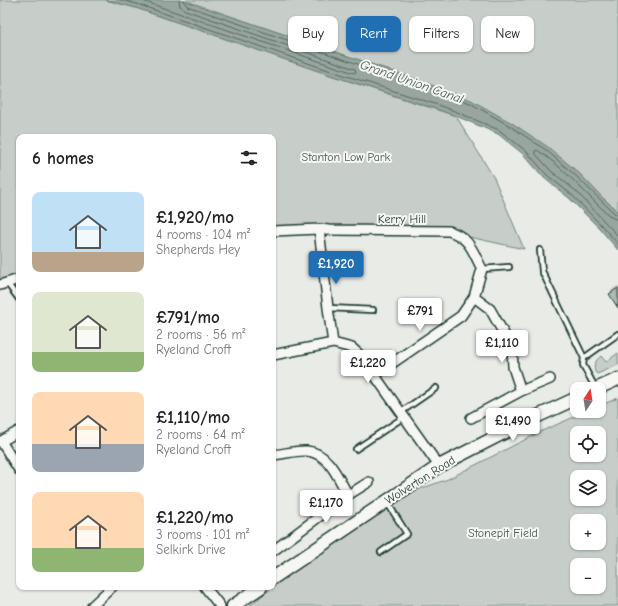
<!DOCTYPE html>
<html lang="en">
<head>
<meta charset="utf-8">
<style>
	body { margin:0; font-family:"Comic Neue",sans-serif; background:#f6f6f6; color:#222; height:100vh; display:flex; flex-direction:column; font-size:15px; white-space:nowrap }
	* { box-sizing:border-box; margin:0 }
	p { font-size:13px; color:#767676 }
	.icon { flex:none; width:22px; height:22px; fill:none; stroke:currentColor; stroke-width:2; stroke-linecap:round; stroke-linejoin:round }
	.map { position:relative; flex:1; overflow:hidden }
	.side { position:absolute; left:16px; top:134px; width:260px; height:456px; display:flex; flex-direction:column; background:#fff; border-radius:8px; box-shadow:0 1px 3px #0004 }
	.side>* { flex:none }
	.guide { position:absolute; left:288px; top:16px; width:270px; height:36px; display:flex; gap:8px }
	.needle { width:26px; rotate:12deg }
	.tools { position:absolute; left:570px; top:382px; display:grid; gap:8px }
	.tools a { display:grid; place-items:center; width:36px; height:36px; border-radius:8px; background:#fff; box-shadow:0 1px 3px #0004; font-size:20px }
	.price { position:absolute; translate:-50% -34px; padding:0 9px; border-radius:4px; background:#fff; color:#222; font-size:13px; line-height:26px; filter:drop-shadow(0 1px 2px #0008) }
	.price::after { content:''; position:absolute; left:50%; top:24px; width:12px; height:9px; margin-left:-6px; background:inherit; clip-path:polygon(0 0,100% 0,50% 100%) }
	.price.on { background:#1f6fb2; color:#fff }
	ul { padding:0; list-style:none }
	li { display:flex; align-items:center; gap:12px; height:100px; padding:0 16px }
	li span { display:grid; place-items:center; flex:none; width:112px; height:80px; border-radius:8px; color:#555 }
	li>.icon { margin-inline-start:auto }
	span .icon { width:48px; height:48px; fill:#fffc; stroke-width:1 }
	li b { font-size:17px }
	h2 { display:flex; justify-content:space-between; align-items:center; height:48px; padding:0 16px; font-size:17px }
	.pill { padding:0 14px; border-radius:8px; background:#fff; box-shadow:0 1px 3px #0004; font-size:14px; line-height:36px }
	.pill.on { background:#1f6fb2; color:#fff }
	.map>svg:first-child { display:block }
</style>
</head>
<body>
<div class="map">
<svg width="618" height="606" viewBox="0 0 618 606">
	<defs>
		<filter id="shadow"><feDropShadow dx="3" dy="-3" stdDeviation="1" flood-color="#0004"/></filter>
	</defs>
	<rect width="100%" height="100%" fill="#e9ebe7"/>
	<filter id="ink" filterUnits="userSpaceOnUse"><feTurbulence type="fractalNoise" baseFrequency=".025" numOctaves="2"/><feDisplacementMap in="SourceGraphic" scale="8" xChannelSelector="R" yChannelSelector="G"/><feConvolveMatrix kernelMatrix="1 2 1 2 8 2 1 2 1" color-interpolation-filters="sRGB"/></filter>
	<g filter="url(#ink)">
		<path fill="#c7cec9" stroke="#73867e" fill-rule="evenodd" d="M0 0H106L136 8 327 74 456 116 494 178 524 249 460 235 273 231V137H19V279L0 285Z
			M183 0H618V212L603 198 421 81Z
			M618 353V365L597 374 595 372C593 365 595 361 601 356L606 362Z
			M618 398V606H249L273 587 287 569 386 501 448 479 542 431 588 411H599V406ZM577 433H599V455H577ZM577 477H599V499H577ZM577 521H599V543H577ZM577 565H599V587H577Z"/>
		<path fill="#99a6a0" stroke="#687c75" d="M106 0H183L421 81 471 100 512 123 548 147 579 173 603 198 618 212V250L600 229 569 198 544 178 523 154 498 134 456 116 433 108 327 74 136 8Z"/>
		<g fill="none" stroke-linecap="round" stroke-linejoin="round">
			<path stroke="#50675f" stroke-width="1" d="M121 0 137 4 328 70 435 104 457 112 499 130 526 151 547 175 572 195 603 227 618 244
				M140 0 330 65 354 73 356 72 355 69 185 10 180 6 179 0
				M184 0 185 3 187 6 420 85 470 103 510 126 546 150 576 176 614 213 618 215
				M618 220 611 217C586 195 565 168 537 150L535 151V153L551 171 576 191 618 236"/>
		</g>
		<path fill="#b0bab5" stroke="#1f3d34" filter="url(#shadow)" d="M618 288V308L609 294Z"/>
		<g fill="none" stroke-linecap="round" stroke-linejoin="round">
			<g stroke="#1f3d34" stroke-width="8">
				<path id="service" d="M540 250 542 271 584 358
					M482 269 509 267
					M7 283 19 299
					M328 308 373 310
					M596 389 583 365 584 358 618 334
					M401 412 436 388
					M356 449 404 417
					M381 552 407 534 387 502"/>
			</g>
			<g stroke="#1f3d34" stroke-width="12">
				<path id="minor" d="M319 229 328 308 333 343
					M273 231 319 229 329 230 449 231C470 238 472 250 482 269L474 297 461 316 375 375
					M0 285 19 279
					M273 355 333 343 352 348 361 356 439 466
					M521 391 550 379
					M471 418 521 391 513 367 512 348 490 309 474 297
					M1 441 19 470
					M0 442 19 431
					M273 455C284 454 297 450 307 451 329 453 338 478 348 495
					M273 551 348 495 369 482
					M205 587 220 606
					M92 606 112 587"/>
			</g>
			<g stroke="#1f3d34" stroke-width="15">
				<path id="tertiary" d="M596 389 618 379
					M273 578 439 466 525 422 577 398
					M233 606 261 587"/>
			</g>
			<use href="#service" stroke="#f6f6f2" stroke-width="4.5"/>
			<use href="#minor" stroke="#f6f6f2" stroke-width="9"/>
			<use href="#tertiary" stroke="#f6f6f2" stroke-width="12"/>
		</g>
	</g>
	<g text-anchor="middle" stroke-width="4" stroke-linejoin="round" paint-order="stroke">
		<g font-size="12" fill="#415a52" stroke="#f6f6f2">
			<text x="346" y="161">Stanton Low Park</text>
			<text x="503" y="537">Stonepit Field</text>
		</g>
		<g font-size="12" fill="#1f3d34" stroke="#f6f6f2">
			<text x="402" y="223">Kerry Hill</text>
			<text transform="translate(420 480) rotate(-32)" y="4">Wolverton Road</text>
		</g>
		<g font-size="13" font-style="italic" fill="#445c54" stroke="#f6f6f2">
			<text transform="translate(412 81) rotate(19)" y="5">Grand Union Canal</text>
		</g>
	</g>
</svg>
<div class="tools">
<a><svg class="needle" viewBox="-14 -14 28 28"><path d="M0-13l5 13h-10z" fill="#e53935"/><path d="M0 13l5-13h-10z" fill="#767676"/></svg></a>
<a><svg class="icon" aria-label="locate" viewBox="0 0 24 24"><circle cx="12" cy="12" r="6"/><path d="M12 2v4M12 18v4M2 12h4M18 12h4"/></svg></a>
<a><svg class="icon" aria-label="layers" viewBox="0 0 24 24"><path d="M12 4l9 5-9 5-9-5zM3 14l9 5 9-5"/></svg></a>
<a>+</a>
<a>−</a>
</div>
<b class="price on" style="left:336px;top:285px">£1,920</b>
<b class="price" style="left:420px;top:332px">£791</b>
<b class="price" style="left:502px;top:364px">£1,110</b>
<b class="price" style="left:368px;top:384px">£1,220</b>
<b class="price" style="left:513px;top:442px">£1,490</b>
<b class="price" style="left:326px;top:524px">£1,170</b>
<div class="guide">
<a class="pill">Buy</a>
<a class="pill on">Rent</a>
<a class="pill">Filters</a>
<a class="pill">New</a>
</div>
<section class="side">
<h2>6 homes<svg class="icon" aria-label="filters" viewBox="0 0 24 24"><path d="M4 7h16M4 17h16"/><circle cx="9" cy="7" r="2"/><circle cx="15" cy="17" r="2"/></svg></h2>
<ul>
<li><span style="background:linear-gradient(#bfe0f5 75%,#b9a48a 0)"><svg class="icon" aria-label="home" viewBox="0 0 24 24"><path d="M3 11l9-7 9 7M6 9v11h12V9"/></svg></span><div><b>£1,920/mo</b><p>4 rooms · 104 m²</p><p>Shepherds Hey</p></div></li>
<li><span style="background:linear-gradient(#dfe7d0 75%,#8fb573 0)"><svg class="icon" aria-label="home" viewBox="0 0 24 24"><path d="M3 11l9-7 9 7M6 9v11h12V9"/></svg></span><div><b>£791/mo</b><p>2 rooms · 56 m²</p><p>Ryeland Croft</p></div></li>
<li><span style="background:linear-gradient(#ffd9b3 65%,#9aa5b1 0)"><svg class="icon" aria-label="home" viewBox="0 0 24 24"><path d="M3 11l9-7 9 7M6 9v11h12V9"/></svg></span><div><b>£1,110/mo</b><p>2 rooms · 64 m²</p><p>Ryeland Croft</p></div></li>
<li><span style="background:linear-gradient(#ffd9b3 70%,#8fb573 0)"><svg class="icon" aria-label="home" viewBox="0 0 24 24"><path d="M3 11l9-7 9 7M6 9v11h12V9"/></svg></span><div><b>£1,220/mo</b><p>3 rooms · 101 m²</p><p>Selkirk Drive</p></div></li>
</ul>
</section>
</div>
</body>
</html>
